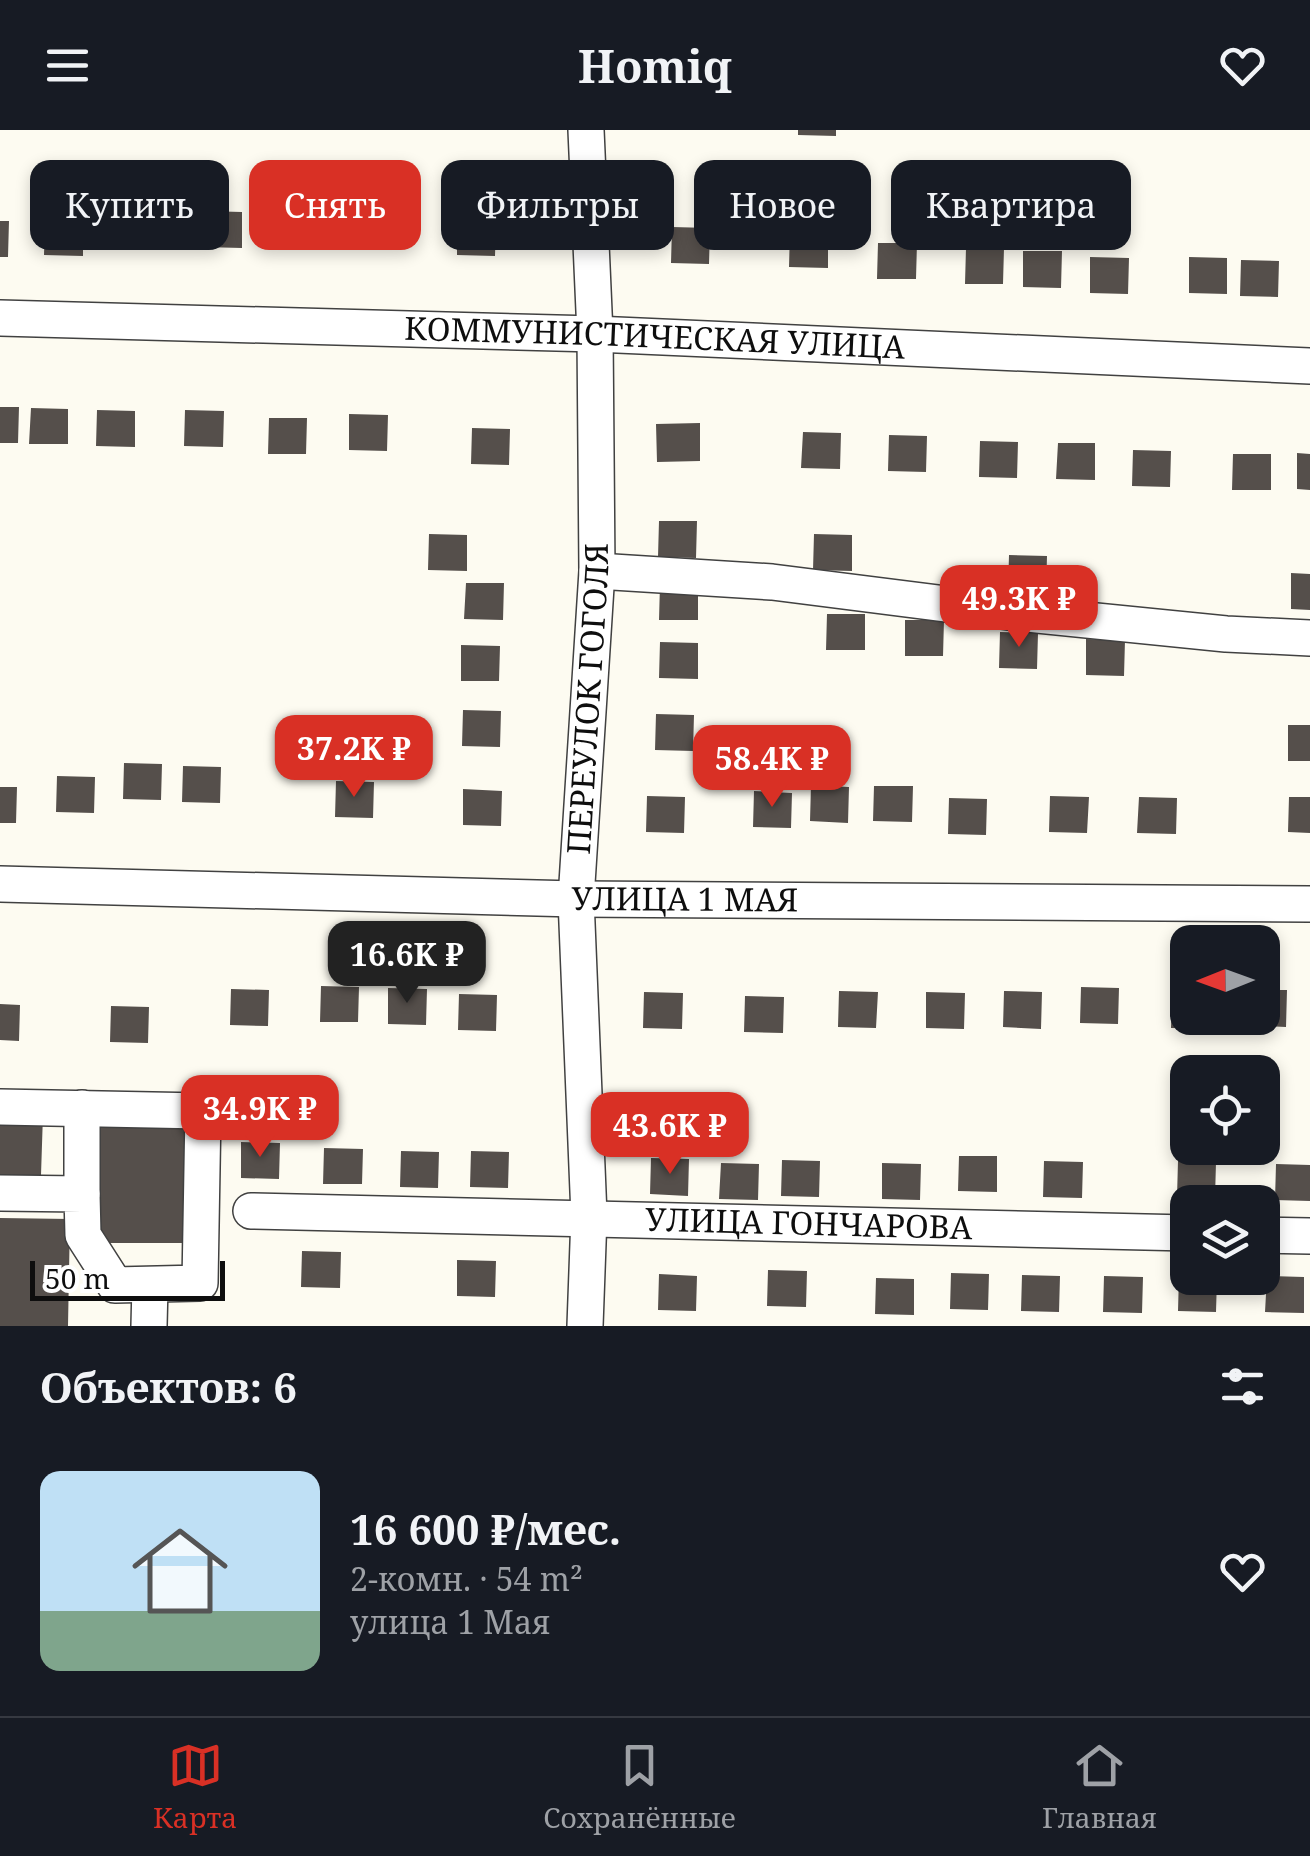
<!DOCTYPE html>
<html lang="ru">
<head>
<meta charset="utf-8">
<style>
	body { margin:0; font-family:"Noto Serif",serif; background:#242831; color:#f1f3f6; height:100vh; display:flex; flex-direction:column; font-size:38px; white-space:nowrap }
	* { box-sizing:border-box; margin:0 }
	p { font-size:32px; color:#9ea1a6 }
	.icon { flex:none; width:55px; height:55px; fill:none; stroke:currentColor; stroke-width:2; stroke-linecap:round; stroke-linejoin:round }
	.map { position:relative; height:1196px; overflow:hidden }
	.side { display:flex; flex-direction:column; background:#171b24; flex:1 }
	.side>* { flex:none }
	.banner { position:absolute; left:30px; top:30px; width:1250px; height:90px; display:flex; gap:20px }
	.needle { width:65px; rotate:269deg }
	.buttons { position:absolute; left:1170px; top:795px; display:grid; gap:20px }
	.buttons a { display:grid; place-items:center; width:110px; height:110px; border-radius:20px; background:#171b24; box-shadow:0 5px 15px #0003; font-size:50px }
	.scale { position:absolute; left:30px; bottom:25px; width:195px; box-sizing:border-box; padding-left:10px; border:5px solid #0e0e0e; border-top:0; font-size:28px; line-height:35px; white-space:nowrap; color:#0e0e0e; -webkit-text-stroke:8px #fff; paint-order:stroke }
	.price { position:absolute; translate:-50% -85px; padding:0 22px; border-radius:20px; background:#d93025; color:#fff; font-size:32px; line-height:65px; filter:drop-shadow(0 2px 5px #0008) }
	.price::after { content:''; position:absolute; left:50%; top:60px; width:30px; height:22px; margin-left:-15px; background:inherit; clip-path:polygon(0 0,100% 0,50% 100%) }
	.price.current { background:#222; color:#fff }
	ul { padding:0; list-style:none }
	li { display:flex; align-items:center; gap:30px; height:250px; padding:0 40px }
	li+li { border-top:2px solid #363941 }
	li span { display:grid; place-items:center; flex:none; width:280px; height:200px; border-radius:20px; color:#555 }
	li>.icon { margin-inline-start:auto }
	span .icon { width:120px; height:120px; fill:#fffc; stroke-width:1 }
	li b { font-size:42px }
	h2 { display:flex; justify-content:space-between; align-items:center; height:120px; padding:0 40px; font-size:42px }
	.chip { padding:0 35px; border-radius:20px; background:#171b24; box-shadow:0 5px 15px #0003; font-size:35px; line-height:90px }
	.chip.current { background:#d93025; color:#fff }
	header { display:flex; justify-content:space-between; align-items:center; height:130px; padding:0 40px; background:#171b24; font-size:45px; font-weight:700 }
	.dock { display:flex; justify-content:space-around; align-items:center; height:140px; border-top:2px solid #363941; background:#171b24; font-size:28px; color:#9ea1a6 }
	.dock a { display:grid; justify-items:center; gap:5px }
	.dock .current { color:#d93025 }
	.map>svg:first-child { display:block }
</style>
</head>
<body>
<header><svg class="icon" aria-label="menu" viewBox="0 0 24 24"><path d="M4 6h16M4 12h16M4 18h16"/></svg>Homiq<svg class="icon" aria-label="heart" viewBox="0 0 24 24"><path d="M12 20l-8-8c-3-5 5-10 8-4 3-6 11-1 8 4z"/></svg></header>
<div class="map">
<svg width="1310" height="1196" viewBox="0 0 1310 1196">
	<rect width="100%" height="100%" fill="#fdfbf1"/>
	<path fill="#554f4b" d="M798 0H836V6L798 5Z
		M465 36 503 37 502 73 464 72Z
		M124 58 162 59 161 95 123 94Z
		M344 80 382 81V117H344Z
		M204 81 242 82V118L203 117Z
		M273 83 312 84 311 120H273Z
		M45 89 83 90V126L44 125Z
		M457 89 496 90 495 126 457 125Z
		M0 91H9L8 127H0Z
		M672 97 710 98 709 134 671 133Z
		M790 101 828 102V138L789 137Z
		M878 113H917L916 149H877Z
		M966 118H1004L1003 154H965Z
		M1023 121H1062L1061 158 1023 157Z
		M1090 127 1129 128 1128 164 1090 163Z
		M1189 127 1227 128V164L1189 163Z
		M1241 130 1279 131 1278 167 1240 166Z
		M0 277H19L18 313H0Z
		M31 278 68 279V314H29Z
		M97 280 135 281V317L96 316Z
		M185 280 224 281 223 317 184 316Z
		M349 284 388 285 387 321 349 320Z
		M269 288H307L306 324H268Z
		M700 293V331L657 332 656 294Z
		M472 298 510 299 509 335 471 334Z
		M803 302 841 303 840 339 801 338Z
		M889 305 927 306 926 342 888 341Z
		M980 311 1018 312 1017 348 979 347Z
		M1058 313H1095V350L1056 349Z
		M1133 320 1171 321 1170 357 1132 356Z
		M1297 323 1310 324V360L1297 359Z
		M1233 324H1271V360H1232Z
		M659 391H697L696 428 658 427Z
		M429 404 467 405V441L428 440Z
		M814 404 852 405V441L813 440Z
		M1009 425 1047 426 1046 462 1008 461Z
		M1291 443 1310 444V480L1291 479Z
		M466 453H504L503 490 464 489Z
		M660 454H698V490H659Z
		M827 484H865V520H826Z
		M905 490H944L943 526H905Z
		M1000 502 1038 503 1037 539 999 538Z
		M1086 509 1125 510 1124 546 1086 545Z
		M660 512 698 513V549L659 548Z
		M461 515 500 516 499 551H461Z
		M463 580 501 581 500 617 462 616Z
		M656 584 694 585 693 621 655 620Z
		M1288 595H1310V631H1288Z
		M124 633 162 634 161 670 123 669Z
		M183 636 221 637 220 673 182 672Z
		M57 646 95 647 94 683 56 682Z
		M336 651 374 652 373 688 335 687Z
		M811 655 849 657 848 693 810 691Z
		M874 656H913L912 692 873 691Z
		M0 657H17L16 693H0Z
		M463 659 502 661 501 696 463 695Z
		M754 661 792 663 791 698 753 697Z
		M647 666 685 667 684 703 646 702Z
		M1050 666 1089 667 1087 703 1049 702Z
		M1139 667 1177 668 1176 704 1137 703Z
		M1289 667H1310V703L1288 702Z
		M949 668 987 669 986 705 948 704Z
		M321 856 359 857 358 892H320Z
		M1081 857 1119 858 1118 894 1080 893Z
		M388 858 427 859 426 895 388 894Z
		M231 859 269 860 268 896 230 895Z
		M1262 860H1287L1286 897 1247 895 1248 888H1262Z
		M839 861 878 862 876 898 838 897Z
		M1004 861 1042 862 1041 899 1003 897Z
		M644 862 683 863 682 899 643 898Z
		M926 862 965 863 964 899 926 898Z
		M1172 862H1188V888H1210V899L1171 898Z
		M459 864 497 865 496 901 458 900Z
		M745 866 784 867 783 903 744 902Z
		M0 874 20 875 19 911 0 910Z
		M111 876 149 877 148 913 110 912Z
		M0 982 43 984 41 1045H0Z
		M101 995H193L192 1113H100Z
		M241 1012 280 1013 279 1049 241 1048Z
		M324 1018 363 1019 362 1054H323Z
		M401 1021 439 1022 438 1058 400 1057Z
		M471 1021 509 1022 508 1058 470 1057Z
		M959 1026H997V1062L958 1061Z
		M651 1028 689 1029 688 1066 650 1064Z
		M782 1030 820 1031 819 1067 781 1066Z
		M1044 1031 1083 1032 1082 1068 1043 1067Z
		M1178 1031 1216 1032 1215 1068 1177 1067Z
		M721 1033 759 1034 758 1070 719 1069Z
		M882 1033 921 1034 920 1070 882 1069Z
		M1276 1034 1310 1035V1071L1275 1070Z
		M0 1088 70 1089 68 1196H0Z
		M302 1121 341 1122 340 1158 301 1157Z
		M457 1130 496 1131 495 1167 457 1166Z
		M768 1140 807 1141 806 1177 767 1176Z
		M951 1143 989 1144 988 1180 950 1179Z
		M659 1144 697 1146 696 1181 658 1180Z
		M1022 1145 1060 1146 1059 1182 1021 1181Z
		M1179 1145 1217 1148 1216 1182 1178 1181Z
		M1104 1146 1143 1147 1142 1183 1103 1182Z
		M1267 1146 1304 1147V1183L1265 1182Z
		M876 1148 914 1149V1185L875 1184Z"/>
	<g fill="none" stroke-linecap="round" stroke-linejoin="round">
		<g stroke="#414141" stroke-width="38">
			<g id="minor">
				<path id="s1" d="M0 188 595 204 1310 236"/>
				<path d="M597 441 772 452 1016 483 1226 504 1310 508"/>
				<path id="s2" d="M0 754 576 769 1310 774"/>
				<path d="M0 977 203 981 200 1153 115 1155 83 1105 82 1064 0 1063"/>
				<path d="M82 978V1064"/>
				<path id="s3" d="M251 1081C563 1086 875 1097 1188 1103"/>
				<path d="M1262 1105 1310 1106"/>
				<path d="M149 1196 150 1155"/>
				<path id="s4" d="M585 1196 589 1086 576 769 597 441 595 204 586 0"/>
			</g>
		</g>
		<use href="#minor" stroke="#fff" stroke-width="35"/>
	</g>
	<g text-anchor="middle" stroke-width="10" stroke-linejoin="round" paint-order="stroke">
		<g font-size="32" fill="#0e0e0e" stroke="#fff">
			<text dy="11" stroke="none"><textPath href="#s1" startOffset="655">КОММУНИСТИЧЕСКАЯ УЛИЦА</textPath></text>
			<text dy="11" stroke="none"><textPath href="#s4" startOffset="628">ПЕРЕУЛОК ГОГОЛЯ</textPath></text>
			<text dy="11" stroke="none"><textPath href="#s2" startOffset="685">УЛИЦА 1 МАЯ</textPath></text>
			<text dy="11" stroke="none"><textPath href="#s3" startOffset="558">УЛИЦА ГОНЧАРОВА</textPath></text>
		</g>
	</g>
</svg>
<div class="buttons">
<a><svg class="needle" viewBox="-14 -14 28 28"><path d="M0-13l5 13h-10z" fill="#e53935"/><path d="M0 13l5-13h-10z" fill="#9ea1a6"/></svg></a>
<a><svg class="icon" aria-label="locate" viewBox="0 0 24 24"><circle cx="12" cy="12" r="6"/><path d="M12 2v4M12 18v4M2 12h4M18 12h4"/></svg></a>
<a><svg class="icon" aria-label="layers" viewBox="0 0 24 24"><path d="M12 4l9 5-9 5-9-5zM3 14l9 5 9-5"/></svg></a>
</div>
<div class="scale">50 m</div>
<b class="price" style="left:1019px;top:520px">49.3K ₽</b>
<b class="price" style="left:354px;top:670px">37.2K ₽</b>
<b class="price" style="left:772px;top:680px">58.4K ₽</b>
<b class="price current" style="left:407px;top:876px">16.6K ₽</b>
<b class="price" style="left:260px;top:1030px">34.9K ₽</b>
<b class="price" style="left:670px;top:1047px">43.6K ₽</b>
<div class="banner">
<a class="chip">Купить</a>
<a class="chip current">Снять</a>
<a class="chip">Фильтры</a>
<a class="chip">Новое</a>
<a class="chip">Квартира</a>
</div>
</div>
<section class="side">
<h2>Объектов: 6<svg class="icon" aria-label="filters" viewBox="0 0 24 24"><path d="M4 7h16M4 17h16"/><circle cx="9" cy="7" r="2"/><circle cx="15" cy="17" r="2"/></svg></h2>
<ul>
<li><span style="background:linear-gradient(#bfe0f5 70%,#7fa58c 0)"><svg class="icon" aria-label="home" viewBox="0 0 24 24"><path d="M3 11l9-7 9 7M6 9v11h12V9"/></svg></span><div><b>16 600 ₽/мес.</b><p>2-комн. · 54 m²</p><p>улица 1 Мая</p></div><svg class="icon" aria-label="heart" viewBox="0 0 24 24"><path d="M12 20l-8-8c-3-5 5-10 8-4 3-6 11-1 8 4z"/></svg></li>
</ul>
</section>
<nav class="dock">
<a class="current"><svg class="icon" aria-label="map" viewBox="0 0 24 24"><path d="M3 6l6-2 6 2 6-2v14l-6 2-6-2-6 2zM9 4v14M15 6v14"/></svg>Карта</a>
<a><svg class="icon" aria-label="saved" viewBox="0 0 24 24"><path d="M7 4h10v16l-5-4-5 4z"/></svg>Сохранённые</a>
<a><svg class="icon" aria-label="home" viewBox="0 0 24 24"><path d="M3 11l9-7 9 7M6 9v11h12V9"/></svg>Главная</a>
</nav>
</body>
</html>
